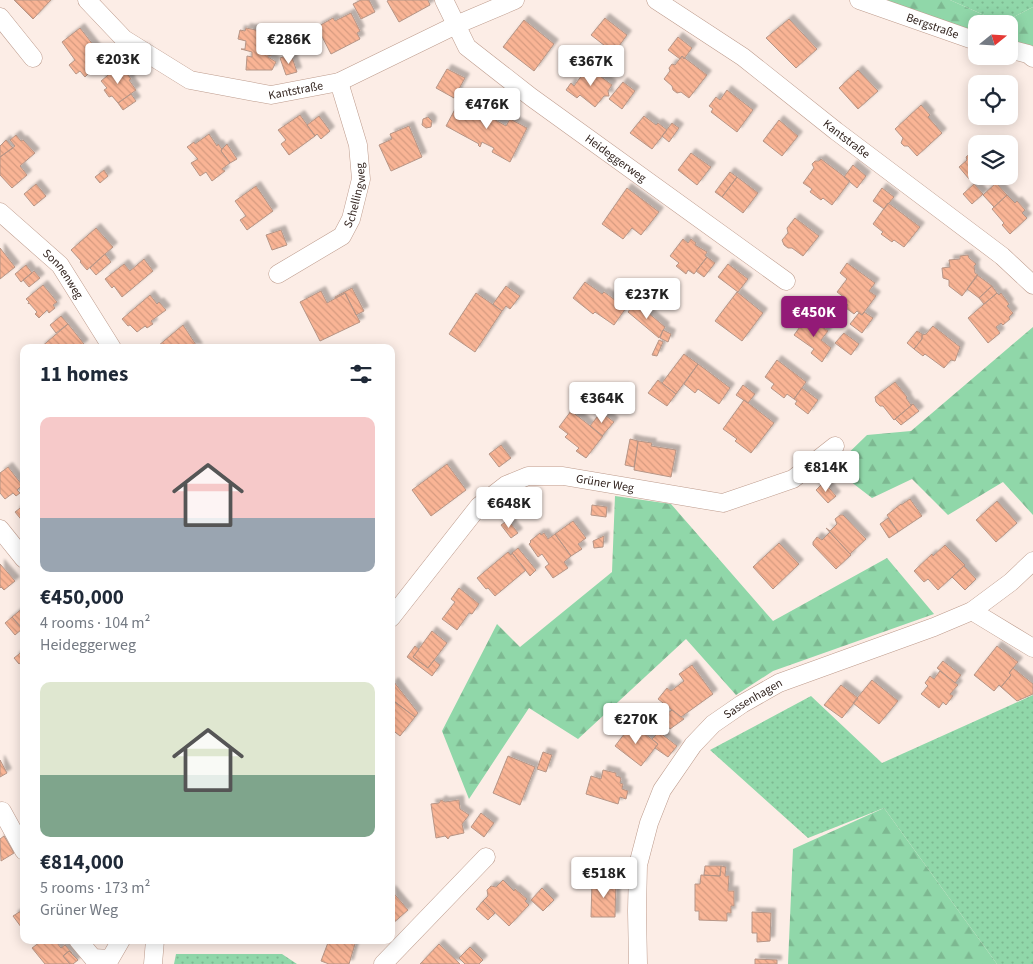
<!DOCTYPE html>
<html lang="en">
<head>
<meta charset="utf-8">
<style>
	body { margin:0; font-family:"Source Sans 3",sans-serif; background:#f2f2f3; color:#1f2937; height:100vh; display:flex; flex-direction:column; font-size:19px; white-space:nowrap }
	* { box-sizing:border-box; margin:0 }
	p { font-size:16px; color:#747a83 }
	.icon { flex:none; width:28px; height:28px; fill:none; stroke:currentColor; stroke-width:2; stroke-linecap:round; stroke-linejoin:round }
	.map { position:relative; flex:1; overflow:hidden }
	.side { position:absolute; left:20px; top:344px; width:375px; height:600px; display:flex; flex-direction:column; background:#fff; border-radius:10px; box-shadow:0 2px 12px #0003 }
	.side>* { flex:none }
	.needle { width:32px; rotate:72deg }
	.tools { position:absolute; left:968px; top:15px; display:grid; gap:10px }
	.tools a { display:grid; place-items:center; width:50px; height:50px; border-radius:10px; background:#fff; box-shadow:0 2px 12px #0003; font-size:25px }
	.price { position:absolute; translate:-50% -42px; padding:0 11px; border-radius:5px; background:#fff; color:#222; font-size:16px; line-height:32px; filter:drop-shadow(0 1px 2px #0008) }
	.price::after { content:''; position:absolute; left:50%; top:30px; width:15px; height:11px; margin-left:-8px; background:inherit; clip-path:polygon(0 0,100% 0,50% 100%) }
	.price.active { background:#931a77; color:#fff }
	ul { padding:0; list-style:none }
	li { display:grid; align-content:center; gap:10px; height:265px; padding:0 20px }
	li span { display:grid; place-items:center; height:155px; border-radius:10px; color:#555 }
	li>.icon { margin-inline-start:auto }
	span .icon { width:90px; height:90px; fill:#fffc; stroke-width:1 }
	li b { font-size:21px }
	h2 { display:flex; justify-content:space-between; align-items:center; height:60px; padding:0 20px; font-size:21px }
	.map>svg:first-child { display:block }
</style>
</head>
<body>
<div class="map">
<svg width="1033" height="964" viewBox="0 0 1033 964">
	<defs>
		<pattern id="grass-dots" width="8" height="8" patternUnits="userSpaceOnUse" patternTransform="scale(1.25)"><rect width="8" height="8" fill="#90d7a9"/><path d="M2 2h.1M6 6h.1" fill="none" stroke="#7db891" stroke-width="1.8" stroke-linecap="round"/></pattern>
		<pattern id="forest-firs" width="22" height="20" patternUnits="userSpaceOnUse" patternTransform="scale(1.25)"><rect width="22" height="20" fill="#90d7a9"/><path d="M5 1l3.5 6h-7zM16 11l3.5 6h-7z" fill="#7db891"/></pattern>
		<pattern id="building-back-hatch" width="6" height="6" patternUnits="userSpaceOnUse" patternTransform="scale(1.25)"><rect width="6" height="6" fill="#f9b495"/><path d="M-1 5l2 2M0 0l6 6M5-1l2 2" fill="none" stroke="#d69b80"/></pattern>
		<filter id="shadow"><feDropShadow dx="4.5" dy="-4.5" stdDeviation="1" flood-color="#0004"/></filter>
	</defs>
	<rect width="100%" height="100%" fill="#fcede6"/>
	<path fill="url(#grass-dots)" d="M950 0H1033V7L1002 23Z
		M1033 695V964H997L884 808 808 838 710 750 811 696 882 763Z
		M176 954H282L297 964H174Z"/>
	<path fill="url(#forest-firs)" d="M875 0H950L1002 23 1033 7V53L1009 43V24H976V32Z
		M1033 327V515L1003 482 948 515 912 479 872 498 833 468 867 435 911 431Z
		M615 496 671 504 773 621 887 558 934 614 773 671 736 695 686 639 578 739 529 708 469 799 442 731 497 624 520 647 612 572Z
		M884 808 997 964H788L793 849Z"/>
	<path fill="url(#building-back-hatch)" stroke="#b69586" filter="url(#shadow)" d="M14 0H51L33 19Z
		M361 0H369L375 12 361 19 353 4Z
		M389 0H428L430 5 399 22 387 1Z
		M351 13 360 31 357 33 360 39 331 54 317 27 333 18 335 21Z
		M605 18 627 35 614 53 591 35Z
		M789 19 817 49 796 68 766 38Z
		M524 20 554 44 534 71 503 47Z
		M80 28 101 55 86 66 90 72 85 77 80 71 76 74 69 65 75 60 62 42Z
		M246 28 275 34 271 56 268 55V57L276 62 272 70H246L247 56 252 57V52L241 49H245L246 41 238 39 240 30 245 31Z
		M678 37 692 48 684 59 682 56 680 59 668 50Z
		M291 54 297 72 286 75 280 58Z
		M682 56 707 75 689 98 681 92 677 93 673 90 672 86 664 79 670 71 669 68 672 64 675 65Z
		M98 57 103 63 90 72 86 66Z
		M119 66 121 68 123 67 131 79 129 80 136 90 118 103 112 96 109 97 104 90 107 88 101 81Z
		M588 67 612 85 608 91 609 96H604L595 107 580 95 577 98 566 90 571 83 574 86Z
		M447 69 465 78 454 98 436 88Z
		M858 70 878 91 858 109 839 88Z
		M623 82 635 91 622 109 609 99Z
		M727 90 753 110 737 132 711 112 713 109 709 106 716 97 720 100Z
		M131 94 136 101 123 110 118 103Z
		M460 100 506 126 510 119 527 128 510 162 492 152 494 148 482 142 480 147 478 145 479 144 446 126Z
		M921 105 930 115 928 117 942 133 917 156 908 146H904L901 143 903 138 895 129Z
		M300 115 315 136 289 155 281 144 286 140 278 130Z
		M319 116 330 131 321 139 317 134 315 136 307 125Z
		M644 116 656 125 658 123 667 130 652 149 630 133Z
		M428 117 432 121 431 127 426 128 422 125 423 119Z
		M779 120 798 136 782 156 763 141Z
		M672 123 679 128 669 142 662 136Z
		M409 126 422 157 391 171 379 145 392 139 390 134Z
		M209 134 217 146 218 144 222 149 221 151 230 163 222 169 225 171 212 181 206 172 200 176 191 163 198 159 187 147 194 142 195 144Z
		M16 135 21 141 23 140 35 153 20 166 27 175 12 188 0 175V157L15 146 10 140Z
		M6 140 13 148 0 157V146Z
		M227 144 237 159 230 163 221 151 222 149Z
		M973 151 976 155V173L969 179 959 167 967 160 966 157Z
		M691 153 711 167 697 185 678 170Z
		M821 159 850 181 832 205 823 198 821 200 810 192 812 189 803 183 814 168 812 164 815 161H819Z
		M853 165 866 176 857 188 844 177Z
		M104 170 108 176 100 183 95 177Z
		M730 172 737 177 722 197 715 192Z
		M737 177 758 193 743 213 722 197Z
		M996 183 1007 195 994 207 983 195Z
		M36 184 46 196 34 206 24 194Z
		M974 184 983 194 972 204 963 194Z
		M256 186 273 211 247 230 240 220 246 216 235 201Z
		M627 188 659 212 641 235 632 228 623 239 602 224Z
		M882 188 894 197 884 209 873 201Z
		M1007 195 1015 203 1017 201 1025 210 1022 213 1027 218 1010 234 1002 225 1004 223 992 209Z
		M888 203 920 227 904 247 894 240 892 242 881 234 883 232 873 224Z
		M795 218 819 236 803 256 792 248H788L784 245 782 240 788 233 787 228Z
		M96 228 113 247 87 270 80 262 81 261 71 250Z
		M281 230 287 245 272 250 266 235Z
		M683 239 688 243 691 239 696 243 695 245 707 252 705 256 707 257 694 274 688 270 686 274 676 266 679 263 670 256Z
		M0 248 15 267 0 279Z
		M105 254 111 262 96 275 90 268Z
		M968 255 969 258 976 264 974 266 975 273 978 275 962 296 949 286V280L943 278 942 268 950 267 949 260 960 259V256Z
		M707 257 715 263 704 277 696 271Z
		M144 259 153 271 122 297 114 286 112 288 105 279 124 264 130 271Z
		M847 263 875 283 869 291 876 296 862 315 857 311 854 314 846 308 848 305 843 301 845 298 837 292 847 279 840 273Z
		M728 264 748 279 738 292 718 277Z
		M26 265 32 273 21 282 15 274Z
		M34 271 40 278 29 287 23 280Z
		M977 275 992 286 979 298 967 289Z
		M585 282 602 294 604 292 626 308 614 325 595 312 593 314 573 298Z
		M43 285 57 302 53 305 55 308 49 313 47 310 39 318 35 314 37 312 29 303 28 304 29 302 26 299Z
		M506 286 520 296 510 309 506 306 502 311 493 304Z
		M992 286 997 293 984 304 979 298Z
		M352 288 364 311 356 315 345 293 335 298V297Z
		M321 291 327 303 345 293 360 322 320 341 300 302Z
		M737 292 763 313 742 341 715 321Z
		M476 293 502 311 475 352 449 334Z
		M997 293 999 295 1001 293 1009 304 1007 306 1013 313 1009 317 1010 319 1003 325 1001 323 996 327 1000 333 988 343 968 318Z
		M150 295 157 304 159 302 166 310 151 321 153 324 147 328 145 326 137 332 130 325 128 326 122 319Z
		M635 302 665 327 659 338 628 312Z
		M864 312 873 318 862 333 850 324 859 313 862 315Z
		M61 316 68 324 56 333 50 325Z
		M808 316 828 331 821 340 831 348 822 362 811 353 814 349 794 335Z
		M68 324 84 344 79 348H40Z
		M183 325 198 348H159L158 346Z
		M933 326 960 347 955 361 951 360 944 368 925 354 923 356 914 349 922 339V335L926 334Z
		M663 330 671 334 668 342 660 338Z
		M917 331 922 334V339L914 349 907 343Z
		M844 333 859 344 851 355 835 343Z
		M659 340 663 342 657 356 652 355Z
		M684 354 698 364 676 394 662 383Z
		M777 360 806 382 794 399 787 394 784 398 771 388 774 384 765 377Z
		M698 364 730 388 719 404 698 389 695 393 684 384Z
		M658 380 676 394 667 406 648 393Z
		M895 382 907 397 906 398 911 405 913 404 894 420 883 406H880L876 402 875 397Z
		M743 385 755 394 748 403 736 395Z
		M802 388 818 400 808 414 795 404 797 401 794 399Z
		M744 400 774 423 751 453 735 441 737 439 723 429Z
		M913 404 919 411 901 425 895 419Z
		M571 411 603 436 586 458 576 451 579 448 565 437 568 434 559 427Z
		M601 412 614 422 602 436 590 426Z
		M630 439 638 441 634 467 625 465Z
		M638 441 652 443 651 446 676 450 671 477 634 470Z
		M501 445 511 458 499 467 489 454Z
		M447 464 466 490 431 516 412 490Z
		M8 467 22 485 17 490 20 493 16 496 13 493 5 499 0 493V473Z
		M824 482 836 496 828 503 816 490Z
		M910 499 922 516 898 532 887 515 901 504V505Z
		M997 501 1017 523 996 542 976 520Z
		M24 505V523L15 512Z
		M592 505 607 507 606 517 591 515Z
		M840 515H843L866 539 850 554 826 528 830 531 837 524 835 519Z
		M888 518 898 532 889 538 880 524Z
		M508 520 518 533 511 538 501 525Z
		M573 521 586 538 578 544 582 549 571 556 555 534Z
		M827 529 851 555 836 569 813 545V542L817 537 822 540 830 532Z
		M540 533 541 535 544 533 548 539 555 534 571 556 564 562 568 568 553 578 545 567 549 564 542 554 538 557 529 544 531 542 530 541Z
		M604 536 603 547 594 548 593 541Z
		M779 543 799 564 773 589 753 567Z
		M945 545 965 565 938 590 928 579 924 582 914 571 932 554 933 556Z
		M518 548 536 570 530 576 512 553Z
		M508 552 511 555 512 553 526 570 495 596 488 588 486 589 477 578Z
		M0 564 15 581 4 590 1 587 0 588Z
		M964 566 976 579 965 590 952 577Z
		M459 588 479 604 472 614 469 613 457 630 442 619 455 602 451 599Z
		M24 607V630L12 617Z
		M12 617 22 629 15 635 5 623Z
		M432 631 447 643 428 668 413 657Z
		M415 646 419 649 413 657 428 668 434 660 440 665 432 676 407 657Z
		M997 646 1018 662 1009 673 1011 675 1001 687 999 685 994 691 974 675Z
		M24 650V660L19 664 14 658Z
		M943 661 961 675 955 683 937 668Z
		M692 665 713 694 681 717 658 699 667 688 671 691 684 681 679 674Z
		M1013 668 1033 684V694L1017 701 1001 687 1011 675 1009 673Z
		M940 671 958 685 950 694 953 696 946 705 943 702 939 708 921 694 928 686 925 683 930 676 934 679Z
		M872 680 898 701 879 724 853 703Z
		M394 682 418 713 415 717 391 699V685Z
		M841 685 858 698 842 718 824 705Z
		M391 699 415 717 400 736 391 729Z
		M672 710 684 719 670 729 661 718Z
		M632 724 658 744 641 766 615 746Z
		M659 732 677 746 668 757 655 748 658 744 652 739Z
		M543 752 552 755 546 772 537 769Z
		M508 756 535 767 520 805 493 793Z
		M0 760 7 773 0 777Z
		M603 770 616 773V776L620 777 621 779 620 783 623 784 622 789 628 791 626 799 620 797 618 804 586 794 591 776 601 779Z
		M441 800 445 802 459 800 460 809 469 815 462 824 464 833 450 836 448 839 445 836 436 838 431 804 439 803Z
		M481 813 494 823 484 837 471 827Z
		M4 836 14 853 1 861 0 839Z
		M705 866H721L720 876 704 875Z
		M721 866 726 867 725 876H729L728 891H734V906H731V913H727V921L699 920V911H695V884H700L701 875 720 876Z
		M503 880 514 891 515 889 527 899 525 901 529 905 509 926 483 901 488 896 487 890 491 886 496 887Z
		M592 881H616L615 917H591Z
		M542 888 554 900 543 911 531 900Z
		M391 890 408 910 391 925Z
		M483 901 495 913 488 920 476 909Z
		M24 909V931L13 916Z
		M752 912 771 913 770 941 757 942V933H752Z
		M38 940H58L57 943 61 948 65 945 72 953 69 951 63 956 70 964H45L32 948 40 942Z
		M329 940H347L355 944 349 964H329L321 961Z
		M439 944 460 964H420Z
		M470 947 483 960 479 964H465L459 958Z
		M69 951 78 960 73 964H70L63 956Z
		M755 959 777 960V964H755Z"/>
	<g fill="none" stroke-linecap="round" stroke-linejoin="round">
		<g stroke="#bd9b8c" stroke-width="19">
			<g id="street">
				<path id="s1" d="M87 0 124 39 190 80 271 95 339 82 456 25 515 0"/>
				<path id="s2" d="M444 0 467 47 531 97 786 281"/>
				<path id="s3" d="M656 0 743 57 836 131 1002 256 1033 285"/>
				<path id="s4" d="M859 0 976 41"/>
				<path d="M0 17 33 58"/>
				<path d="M1009 49 1028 54 1033 58"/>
				<path id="s5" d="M0 212 60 265 112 348"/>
				<path id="s6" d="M278 274 342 236 351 219 361 179 358 145 339 82"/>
				<path d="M0 529 24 559"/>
				<path d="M972 611 1033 648"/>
				<path id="s7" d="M391 618 479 506 506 485 528 476H563L723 503 793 479 835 446"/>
				<path d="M2 811 24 851"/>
				<path d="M78 940 93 958 110 959 121 940"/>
				<path d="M153 964 155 940"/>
				<path d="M383 964 486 857"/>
				<path id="s8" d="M638 964 637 911 638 865 649 823 662 790 693 745 713 724 742 704 779 683 934 627 972 611 1011 582 1033 561"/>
			</g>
		</g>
		<use href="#street" stroke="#fff" stroke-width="18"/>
	</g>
	<g text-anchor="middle" stroke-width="4.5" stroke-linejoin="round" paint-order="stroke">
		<g font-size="12" fill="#32241f" stroke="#fdfdfd">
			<text dy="4" stroke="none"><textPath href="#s4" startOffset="78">Bergstraße</textPath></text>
			<text dy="4" stroke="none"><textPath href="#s1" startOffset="239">Kantstraße</textPath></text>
			<text dy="4" stroke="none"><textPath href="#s3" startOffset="236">Kantstraße</textPath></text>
			<text dy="4" stroke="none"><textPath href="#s2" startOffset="238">Heideggerweg</textPath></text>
			<text dy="4" stroke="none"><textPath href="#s6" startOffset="118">Schellingweg</textPath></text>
			<text dy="4" stroke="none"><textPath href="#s5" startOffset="89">Sonnenweg</textPath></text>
			<text dy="4" stroke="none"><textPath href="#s7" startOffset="278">Grüner Weg</textPath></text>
			<text dy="4" stroke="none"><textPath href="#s8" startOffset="309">Sassenhagen</textPath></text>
		</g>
	</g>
</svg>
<div class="tools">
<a><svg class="needle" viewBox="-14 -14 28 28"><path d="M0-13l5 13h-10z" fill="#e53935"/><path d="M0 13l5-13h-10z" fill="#747a83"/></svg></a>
<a><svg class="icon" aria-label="locate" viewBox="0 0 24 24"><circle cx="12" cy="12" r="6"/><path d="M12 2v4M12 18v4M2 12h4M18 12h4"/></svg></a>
<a><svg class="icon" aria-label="layers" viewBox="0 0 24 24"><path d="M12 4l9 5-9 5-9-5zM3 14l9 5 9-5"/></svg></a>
</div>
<b class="price" style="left:289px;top:65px">€286K</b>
<b class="price" style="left:118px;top:85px">€203K</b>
<b class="price" style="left:591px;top:87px">€367K</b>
<b class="price" style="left:487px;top:130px">€476K</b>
<b class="price" style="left:647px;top:320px">€237K</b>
<b class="price active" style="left:814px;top:338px">€450K</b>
<b class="price" style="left:602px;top:424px">€364K</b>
<b class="price" style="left:826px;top:493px">€814K</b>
<b class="price" style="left:509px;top:529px">€648K</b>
<b class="price" style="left:636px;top:745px">€270K</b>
<b class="price" style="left:604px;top:899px">€518K</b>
<section class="side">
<h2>11 homes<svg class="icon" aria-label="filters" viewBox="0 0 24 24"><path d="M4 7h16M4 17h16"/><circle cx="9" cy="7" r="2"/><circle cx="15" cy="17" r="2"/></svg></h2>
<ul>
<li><span style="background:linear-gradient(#f6c9c9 65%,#9aa5b1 0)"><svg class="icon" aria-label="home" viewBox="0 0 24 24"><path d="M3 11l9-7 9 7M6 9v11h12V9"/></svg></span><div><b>€450,000</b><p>4 rooms · 104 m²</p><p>Heideggerweg</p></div></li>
<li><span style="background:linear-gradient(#dfe7d0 60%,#7fa58c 0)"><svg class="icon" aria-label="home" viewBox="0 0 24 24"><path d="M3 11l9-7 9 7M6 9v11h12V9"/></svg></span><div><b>€814,000</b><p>5 rooms · 173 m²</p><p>Grüner Weg</p></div></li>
</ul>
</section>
</div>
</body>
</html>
